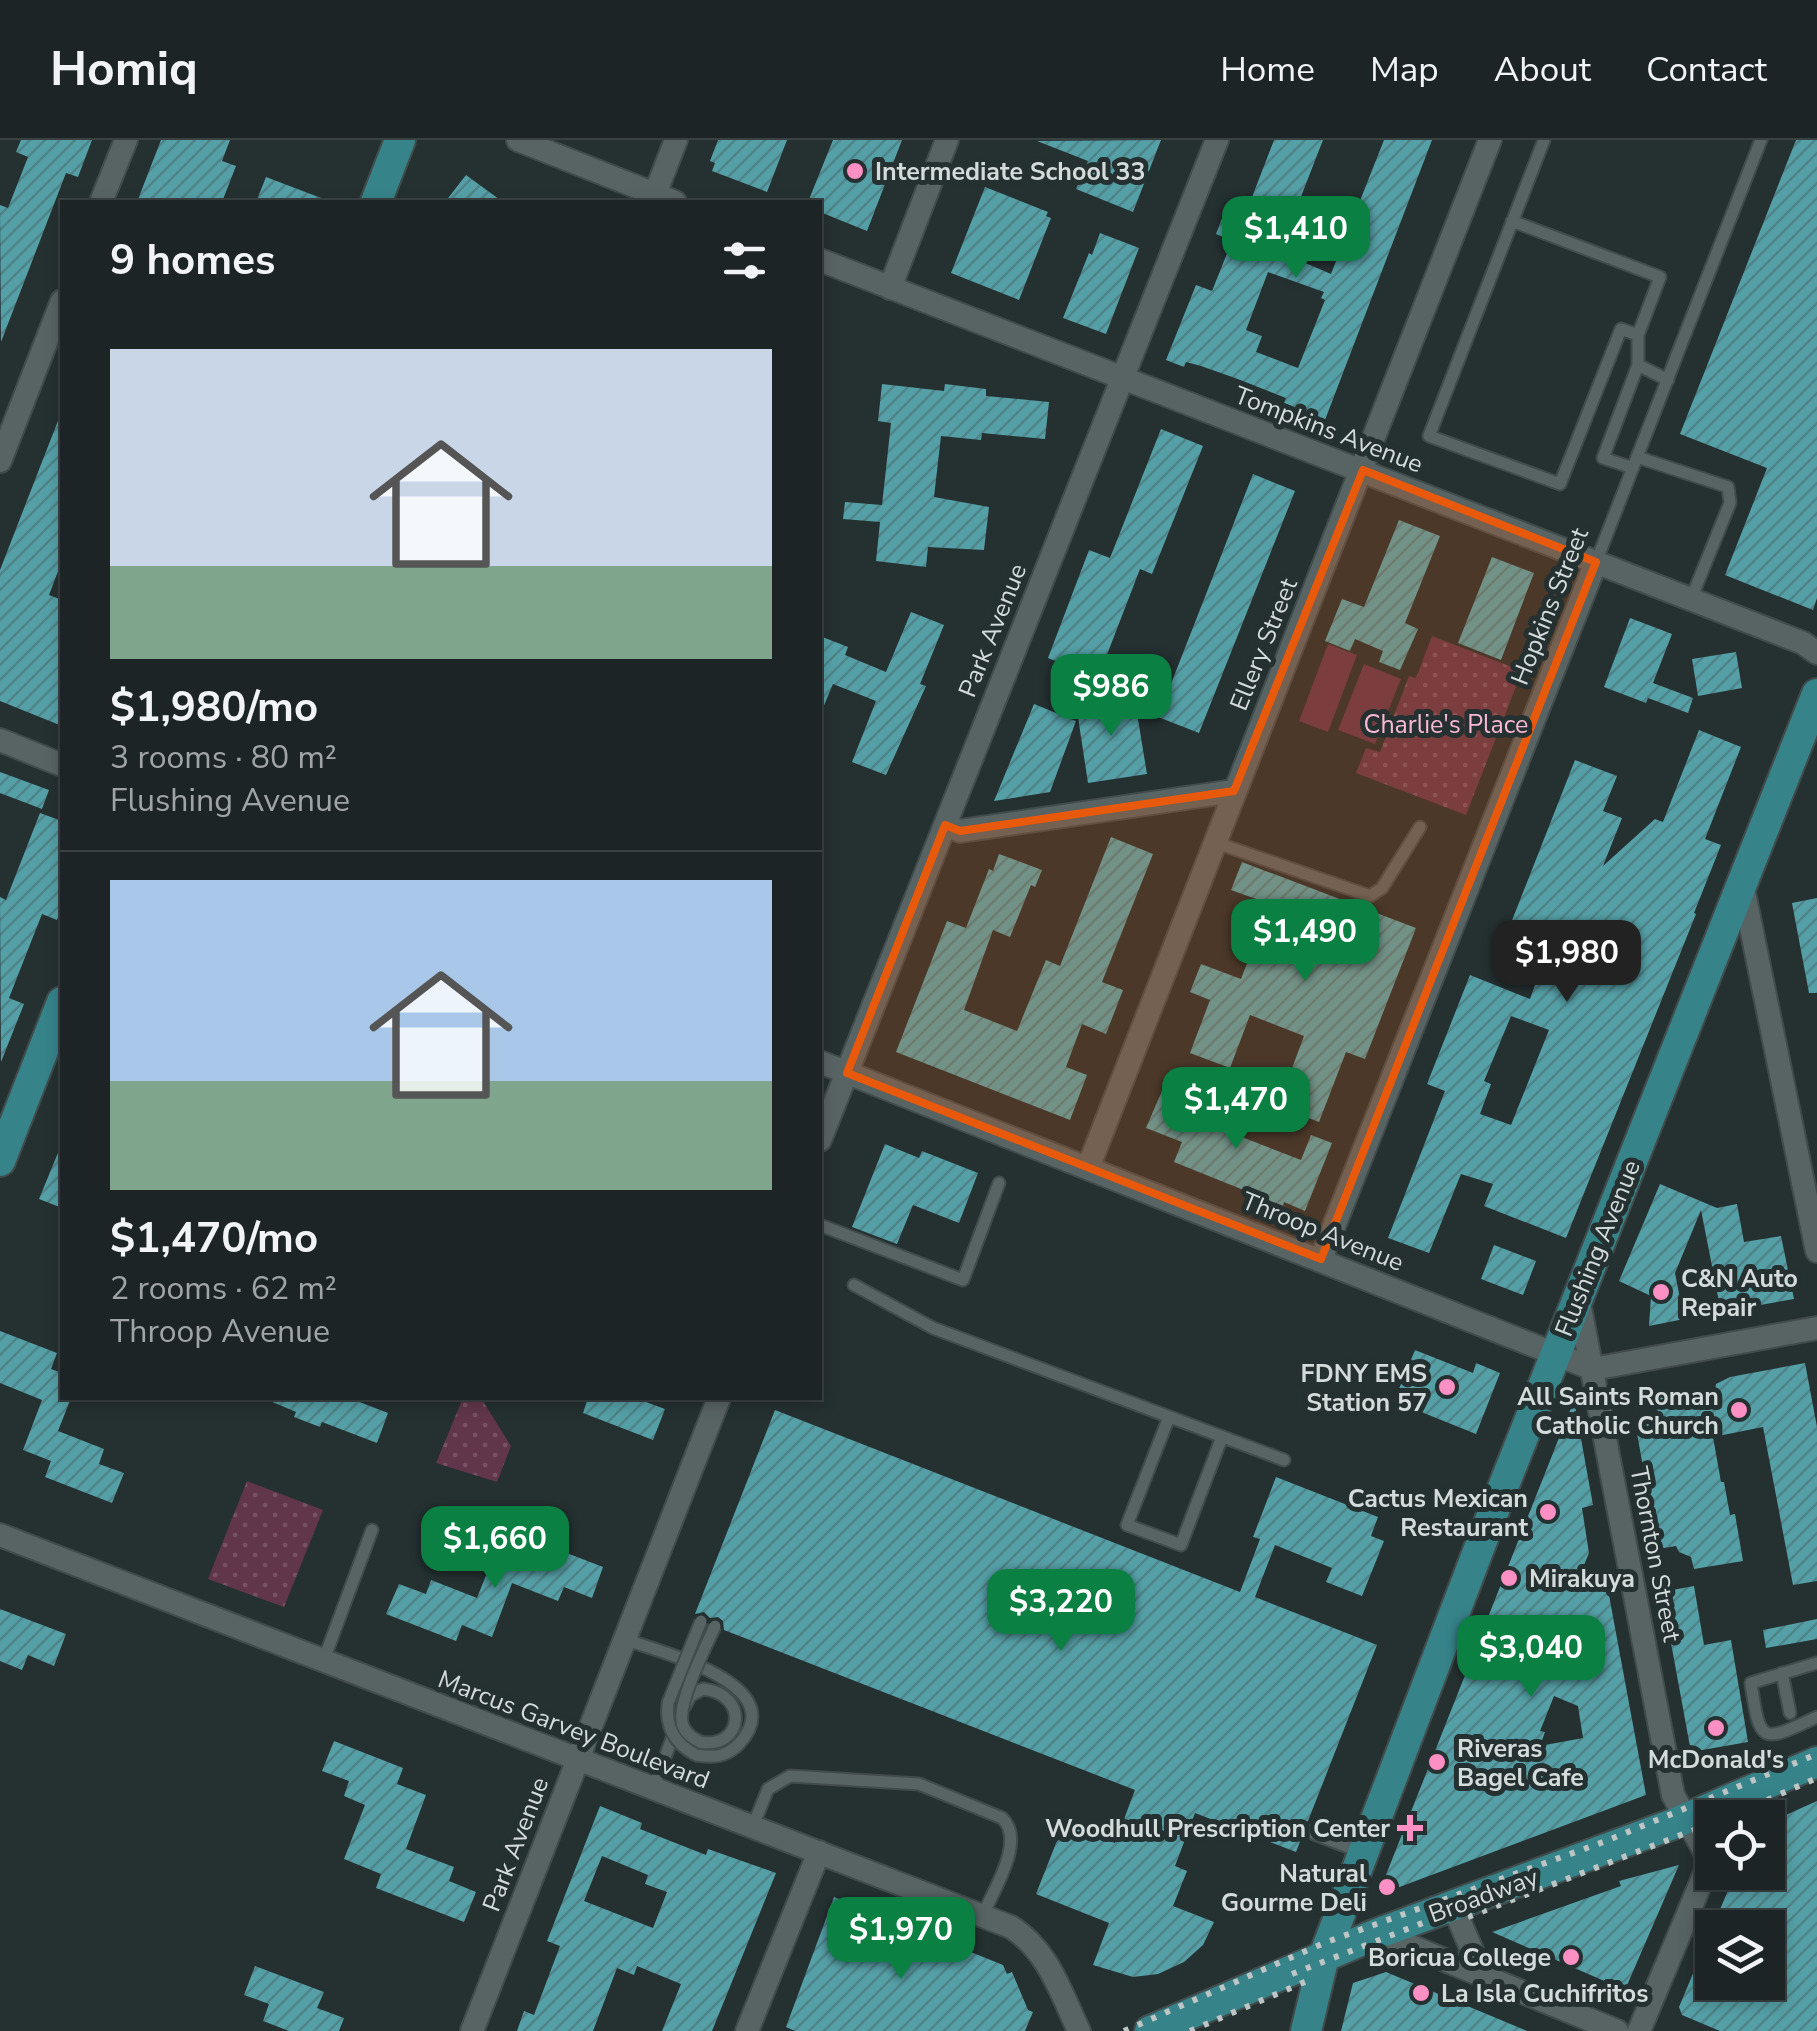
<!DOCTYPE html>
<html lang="en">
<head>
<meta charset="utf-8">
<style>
	body { margin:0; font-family:"Nunito Sans",sans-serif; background:#252c2d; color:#f1f3f6; height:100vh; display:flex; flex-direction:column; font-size:38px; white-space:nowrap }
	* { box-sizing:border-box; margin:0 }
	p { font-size:32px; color:#a0a4a7 }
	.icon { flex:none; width:55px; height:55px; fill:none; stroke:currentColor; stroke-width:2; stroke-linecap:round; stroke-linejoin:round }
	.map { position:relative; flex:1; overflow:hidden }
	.details { position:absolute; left:60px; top:60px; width:762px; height:1200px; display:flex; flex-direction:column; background:#1c2425; border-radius:0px; box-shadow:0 5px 15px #0003,0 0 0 2px #3a4142 }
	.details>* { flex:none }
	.tools { position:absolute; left:1695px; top:1660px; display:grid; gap:20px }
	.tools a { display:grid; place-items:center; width:90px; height:90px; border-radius:0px; background:#1c2425; box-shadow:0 5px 15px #0003,0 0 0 2px #3a4142; font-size:50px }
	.price { position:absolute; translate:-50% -85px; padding:0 22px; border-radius:20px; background:#0b8043; color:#fff; font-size:32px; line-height:65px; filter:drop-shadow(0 2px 5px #0008) }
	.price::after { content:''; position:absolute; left:50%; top:60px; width:30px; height:22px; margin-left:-15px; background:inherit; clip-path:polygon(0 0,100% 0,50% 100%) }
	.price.current { background:#222; color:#fff }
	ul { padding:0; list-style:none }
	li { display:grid; align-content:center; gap:20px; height:530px; padding:0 50px }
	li+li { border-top:2px solid #3a4142 }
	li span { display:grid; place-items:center; height:310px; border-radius:0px; color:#555 }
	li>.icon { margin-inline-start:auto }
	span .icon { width:180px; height:180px; fill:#fffc; stroke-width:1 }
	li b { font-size:42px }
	h2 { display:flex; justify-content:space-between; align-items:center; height:120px; padding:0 50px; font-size:42px }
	header { display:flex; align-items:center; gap:60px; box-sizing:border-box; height:140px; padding:0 50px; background:#1c2425; border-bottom:2px solid #3a4142 }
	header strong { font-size:48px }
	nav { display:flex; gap:55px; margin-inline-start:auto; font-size:35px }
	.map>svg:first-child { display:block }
</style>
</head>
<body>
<header>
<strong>Homiq</strong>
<nav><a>Home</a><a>Map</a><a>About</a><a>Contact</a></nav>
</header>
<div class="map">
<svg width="1817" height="1891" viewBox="0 0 1817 1891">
	<defs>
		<pattern id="grass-dots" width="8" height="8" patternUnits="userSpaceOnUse" patternTransform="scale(2.5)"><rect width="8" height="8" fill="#61364a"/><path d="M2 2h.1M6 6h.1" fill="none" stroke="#775264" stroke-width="1.8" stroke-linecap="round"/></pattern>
		<pattern id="building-hatch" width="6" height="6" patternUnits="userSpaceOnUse" patternTransform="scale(2.5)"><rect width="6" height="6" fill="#55a0a7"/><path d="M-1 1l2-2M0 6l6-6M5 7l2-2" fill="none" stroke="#4f8489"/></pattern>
	</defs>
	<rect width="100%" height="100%" fill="#253031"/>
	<path fill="url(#grass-dots)" d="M1432 496 1522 531 1466 675 1356 633 1366 608 1380 612 1409 536 1416 538Z
		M463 1258H481L511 1306 497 1342 436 1323Z
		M247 1341 323 1370 284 1467 208 1439Z"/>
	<path fill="#61364a" d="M1328 504 1357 515 1328 592 1299 581Z
		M1364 524 1401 539 1375 604 1338 590Z"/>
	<path fill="url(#building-hatch)" fill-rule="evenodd" d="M21 0H92L78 37 66 33 1 202 0 65 8 68 28 17 16 12Z
		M161 0H230L222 21 236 26 222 62H137Z
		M718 0H787L767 52 712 31 715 23 710 21Z
		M833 0H902L867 91 820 72V62H808Z
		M1161 0 1133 72 1076 49 1088 21 1037 1Z
		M1274 0H1323L1288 90 1304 96 1296 119 1331 134 1384 0H1432L1325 280 1284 263 1286 258 1235 238 1201 226 1186 222 1184 227 1166 220 1196 145 1212 151 1232 101 1216 94 1224 73 1244 78ZM1268 132 1324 152 1321 158 1325 160 1298 228 1256 212 1262 196 1246 190Z
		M1796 0H1817V458L1813 470 1725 435 1767 328 1680 294Z
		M466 35 503 62H445Z
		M266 37 329 61V62H256Z
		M985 47 1048 72 1046 76 1051 78 1019 160 951 133Z
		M1100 93 1139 108 1106 194 1063 178 1089 113 1092 115Z
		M882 244 944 251 945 244 986 249V256L1049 262 1045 299 982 293 981 300 941 296 934 357 989 367 984 410 928 407 926 427 876 421 880 382 843 379 845 362 882 365 891 283 878 281Z
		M61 273 62 421 49 455 62 460V586L0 561V430Z
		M1161 289 1203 306 1152 434 1140 429 1098 538 1048 518 1089 410 1110 418Z
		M1253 334 1295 351 1199 593 1158 577Z
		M1399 380 1440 396 1405 483 1418 489 1400 530 1379 522 1383 511 1355 499 1350 511 1325 501 1342 459 1364 467Z
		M1492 417 1534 433 1501 520 1458 503Z
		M911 472 944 485 920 544 926 546 886 635 852 622 876 561 833 544 820 575V496L848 507 845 515 886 532Z
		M1630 478 1672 494 1653 543 1693 558 1688 573 1648 558 1646 563 1604 547Z
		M1736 512 1742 548 1698 556 1692 519Z
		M1134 555 1147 634 1088 643 1076 564Z
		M1034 564 1076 581 1050 652 994 661Z
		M1699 590 1741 607 1705 699 1721 705 1694 773 1696 774 1566 1098 1484 1066 1493 1044 1461 1034 1429 1113 1388 1098 1445 951 1427 944 1470 835 1530 859 1538 837 1568 849 1586 806 1555 794 1542 827 1500 811 1575 620 1617 636 1603 671 1622 678 1603 726 1655 679 1663 682ZM1511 876 1549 890 1511 985 1480 974 1491 944 1484 941Z
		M0 632 49 650 42 669 0 653Z
		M40 673 62 681V766L57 780 42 774 9 858 24 864 1 922 0 757 6 760Z
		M1111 697 1153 714 1102 842 1123 850 1106 894 1082 884 1066 927 1087 935 1070 980 896 912 947 781 966 788 989 729 993 731 999 714 1042 730 1035 747 1031 745 1010 797 993 790 964 870 1017 891 1046 820 1060 826Z
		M1242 722 1416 788 1365 919 1346 912 1319 982 1278 966 1304 896 1250 875 1230 928 1190 913 1210 860 1190 852 1201 824 1241 839 1270 764 1231 750Z
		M1817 758V853H1809L1792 763Z
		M1164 946 1219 969 1215 979 1231 986 1229 992 1301 1020 1311 995 1332 1003 1305 1071 1284 1062 1283 1066 1174 1022 1182 1002 1146 988Z
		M62 1003V1068L39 1059Z
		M885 1004 919 1018 922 1011 978 1033 959 1083 913 1065 897 1104 852 1087Z
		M1660 1044 1717 1068 1737 1064 1744 1102 1781 1096 1794 1159 1721 1172 1701 1070 1675 1133 1684 1179 1649 1186 1651 1156 1619 1141Z
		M1494 1105 1536 1121 1523 1155 1481 1139Z
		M0 1191 57 1213 51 1229 62 1233V1258H71L58 1291 104 1309 99 1324 124 1333 112 1363 45 1337 51 1321 23 1310 42 1260 0 1243Z
		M1415 1210 1473 1233 1476 1223 1500 1233 1476 1294 1394 1261Z
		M1805 1223 1817 1287V1441L1793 1445 1763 1287 1713 1297 1721 1342H1724L1730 1375 1735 1374 1743 1421 1694 1429 1691 1417 1679 1412 1676 1406 1664 1408 1657 1404 1654 1389 1649 1390 1643 1356 1648 1355 1635 1282 1659 1278 1655 1256 1675 1252 1677 1263 1714 1256 1716 1244 1730 1237Z
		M263 1258H349L388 1273 377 1303 322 1282 320 1287 294 1277 296 1272Z
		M588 1258H635L665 1269 653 1300 583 1273Z
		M1574 1260 1593 1365 1582 1368 1589 1413 1576 1444 1606 1439 1646 1655 1378 1755ZM1554 1556 1578 1566 1583 1598 1540 1606 1545 1592 1540 1591Z
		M775 1270 1240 1452 1260 1399 1253 1397 1276 1337 1378 1377 1371 1396 1384 1401 1362 1456 1326 1442 1332 1428 1275 1405 1255 1457 1377 1505 1308 1681 1296 1686 1295 1692 1301 1699 1296 1712 1195 1673 1175 1726 1187 1731 1173 1766 1214 1782 1203 1805 1184 1822 1158 1834 1133 1837 1093 1825 1109 1783 1036 1754 1064 1683 1115 1703 1135 1650 724 1490 723 1481 718 1477 710 1478 704 1472 695 1474Z
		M533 1400 603 1427 592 1458 564 1447 558 1461 512 1443 492 1497 462 1485 456 1501 386 1474 399 1444 426 1454 431 1440 477 1458 498 1405 526 1416Z
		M1694 1446 1704 1505 1731 1500 1748 1602 1691 1612 1671 1503 1675 1502 1667 1451Z
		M0 1469 66 1494 54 1526 28 1515 22 1530 0 1521Z
		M1817 1479V1499L1766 1508 1763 1490Z
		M334 1601 403 1628 397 1644 426 1655 406 1709 454 1727 449 1741 476 1752 464 1782 376 1748 381 1734 344 1719 365 1665 344 1656 349 1641 322 1631Z
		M1817 1661V1891H1720L1682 1875 1679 1867 1712 1788V1842H1768V1788H1712L1736 1732H1768V1683Z
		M600 1666 642 1683 640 1689 706 1715 708 1709 776 1733 712 1891H662L681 1844 637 1826 634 1835 617 1828 593 1891H517L524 1871 534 1875 560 1806 547 1801ZM602 1716 648 1735 645 1744 667 1752 653 1788 584 1761Z
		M1679 1725 1625 1850 1492 1792 1621 1746 1619 1741Z
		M834 1757 1003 1825 1007 1834 1012 1832 1028 1870 1033 1872 1025 1891H795L786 1887Z
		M255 1826 324 1852 317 1868 344 1878 339 1891H289L263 1881 269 1864 244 1855Z
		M1386 1832 1527 1891H1341L1353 1843Z"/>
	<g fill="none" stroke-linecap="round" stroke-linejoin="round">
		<g stroke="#414b4b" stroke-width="15">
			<path id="lane" d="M1544 0 1429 296 1560 344 1621 189 1638 195
				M1512 81 1660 137 1638 195V225L1603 318 1633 328
				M1638 225 1668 240
				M1637 317 1728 347 1730 363 1691 459
				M1596 422 1761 0
				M1214 702 1370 756 1382 748 1420 687
				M820 1085 963 1140 999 1043
				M854 1145 933 1188 1284 1320
				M1169 1277 1127 1385 1181 1405 1222 1297
				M624 1499C659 1512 794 1544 739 1604 726 1617 714 1618 696 1615
				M323 1522 372 1390
				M1817 1523 1751 1543C1760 1605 1761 1603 1817 1577
				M1782 1533 1790 1573
				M685 1566 690 1556 703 1549C750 1554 743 1610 700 1602
				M653 1649 676 1588
				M753 1686 768 1649 790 1636 919 1644 1002 1678C1026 1700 994 1749 983 1775
				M1304 1690 1363 1713"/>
		</g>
		<g stroke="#414b4b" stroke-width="26">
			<path id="street" d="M518 0 675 62
				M655 54 676 0
				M101 62 126 0
				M820 120C1147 250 1476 374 1803 503L1817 513
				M890 148 947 0
				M0 321 62 161
				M0 600 62 625
				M945 685 960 691 1234 651
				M1742 743 1817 1111
				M820 922 1593 1229 1817 1188
				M820 1000 1217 0
				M1088 1028 1490 0
				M1321 1119 1596 422
				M1578 1157 1673 1655 1710 1721 1639 1891
				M0 1395 1011 1787C1048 1810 1061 1853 1079 1891
				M1453 1766 1483 1836
				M1379 1793 1617 1891
				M472 1891 719 1258
				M747 1891 819 1712"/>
		</g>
		<g stroke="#414b4b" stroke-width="34">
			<path id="primary" d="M376 62 400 0
				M0 1021 62 862
				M1150 1891 1379 1793 1673 1684 1817 1622
				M1306 1891 1324 1816 1483 1398 1817 554"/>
		</g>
		<use href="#lane" stroke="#586364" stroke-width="11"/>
		<use href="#street" stroke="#586364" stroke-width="22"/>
		<use href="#primary" stroke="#36838a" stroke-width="30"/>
		<path stroke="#bdc5c5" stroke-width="6" stroke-dasharray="5 10" stroke-linecap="butt" d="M1726 1678 1817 1638
			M1468 1777 1712 1683
			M1292 1834 1479 1761
			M1124 1891 1324 1803 1606 1701 1817 1614
			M1190 1891 1314 1838"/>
		<g stroke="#414b4b" stroke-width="15" stroke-linecap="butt">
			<path id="lane-bridge" d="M700 1602C693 1598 686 1594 683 1586 675 1566 706 1507 715 1486
				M696 1615C675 1604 665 1588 668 1563L701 1481"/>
		</g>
		<use href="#lane-bridge" stroke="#586364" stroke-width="11"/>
	</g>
	<path fill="#e8590c" fill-opacity="0.2" stroke="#e8590c" stroke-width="8" stroke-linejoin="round" d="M1363 330 1596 422 1321 1119 847 933 945 685 960 691 1234 651Z"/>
	<g fill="#fc8fc3" stroke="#253031" stroke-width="4">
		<circle cx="855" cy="31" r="10"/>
		<circle cx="1661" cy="1152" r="10"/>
		<circle cx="1447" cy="1247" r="10"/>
		<circle cx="1739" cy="1270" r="10"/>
		<circle cx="1548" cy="1372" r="10"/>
		<circle cx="1509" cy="1438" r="10"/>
		<circle cx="1716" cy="1588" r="10"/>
		<circle cx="1437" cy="1622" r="10"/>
		<path d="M1405 1673h10v10h10v10h-10v10h-10v-10h-10v-10h10z"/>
		<circle cx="1387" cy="1747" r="10"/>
		<circle cx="1571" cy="1817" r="10"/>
		<circle cx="1421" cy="1853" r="10"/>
	</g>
	<g text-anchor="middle" stroke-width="10" stroke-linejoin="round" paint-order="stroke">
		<g font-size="25" font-weight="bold" fill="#d4dbdb" stroke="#253031" text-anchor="end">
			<text x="875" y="40" text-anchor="start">Intermediate School 33</text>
			<text x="1681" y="1147" text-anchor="start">C&amp;N Auto<tspan x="1681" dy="29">Repair</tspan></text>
			<text x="1427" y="1242">FDNY EMS<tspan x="1427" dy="29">Station 57</tspan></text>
			<text x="1719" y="1265">All Saints Roman<tspan x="1719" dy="29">Catholic Church</tspan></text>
			<text x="1528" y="1367">Cactus Mexican<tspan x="1528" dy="29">Restaurant</tspan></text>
			<text x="1529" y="1447" text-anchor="start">Mirakuya</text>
			<text x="1457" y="1617" text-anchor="start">Riveras<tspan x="1457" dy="29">Bagel Cafe</tspan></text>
			<text x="1716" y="1628" text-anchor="middle">McDonald's</text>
			<text x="1390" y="1697">Woodhull Prescription Center</text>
			<text x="1367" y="1742">Natural<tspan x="1367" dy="29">Gourme Deli</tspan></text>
			<text x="1551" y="1826">Boricua College</text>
			<text x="1441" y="1862" text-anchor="start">La Isla Cuchifritos</text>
		</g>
		<g font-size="25" fill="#d4dbdb" stroke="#253031">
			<text transform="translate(1329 289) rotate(21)" y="9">Tompkins Avenue</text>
			<text transform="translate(1549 466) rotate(-68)" y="9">Hopkins Street</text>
			<text transform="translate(992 490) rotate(-68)" y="9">Park Avenue</text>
			<text transform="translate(1263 504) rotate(-68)" y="9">Ellery Street</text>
			<text transform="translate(1323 1091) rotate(22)" y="9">Throop Avenue</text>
			<text transform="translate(1597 1108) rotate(-68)" y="9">Flushing Avenue</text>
			<text transform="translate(1656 1414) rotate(79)" y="9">Thornton Street</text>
			<text transform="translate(574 1589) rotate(21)" y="9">Marcus Garvey Boulevard</text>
			<text transform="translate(515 1704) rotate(-69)" y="9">Park Avenue</text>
			<text transform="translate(1483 1755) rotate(-20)" y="9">Broadway</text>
		</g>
		<g font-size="25" fill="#fab9d5" stroke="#253031">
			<text x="1446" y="593">Charlie's Place</text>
		</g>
	</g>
</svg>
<div class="tools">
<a><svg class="icon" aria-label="locate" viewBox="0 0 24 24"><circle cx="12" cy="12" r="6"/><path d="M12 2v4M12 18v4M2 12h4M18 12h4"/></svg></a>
<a><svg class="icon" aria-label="layers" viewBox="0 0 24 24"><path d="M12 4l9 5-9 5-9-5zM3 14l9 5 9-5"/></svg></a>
</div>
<b class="price" style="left:1296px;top:141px">$1,410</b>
<b class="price" style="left:1111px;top:599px">$986</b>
<b class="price" style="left:1305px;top:844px">$1,490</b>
<b class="price current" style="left:1567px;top:865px">$1,980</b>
<b class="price" style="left:1236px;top:1012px">$1,470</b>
<b class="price" style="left:495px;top:1451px">$1,660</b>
<b class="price" style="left:1061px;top:1514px">$3,220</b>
<b class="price" style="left:1531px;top:1560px">$3,040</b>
<b class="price" style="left:901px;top:1842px">$1,970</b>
<section class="details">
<h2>9 homes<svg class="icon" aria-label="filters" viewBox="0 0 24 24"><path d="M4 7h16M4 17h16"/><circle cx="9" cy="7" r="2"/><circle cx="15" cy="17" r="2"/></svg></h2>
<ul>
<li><span style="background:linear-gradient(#c9d6e8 70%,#7fa58c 0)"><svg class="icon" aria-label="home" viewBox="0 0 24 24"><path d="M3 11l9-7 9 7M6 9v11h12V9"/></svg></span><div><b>$1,980/mo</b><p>3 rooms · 80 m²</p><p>Flushing Avenue</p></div></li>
<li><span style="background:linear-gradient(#a9c7e8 65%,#7fa58c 0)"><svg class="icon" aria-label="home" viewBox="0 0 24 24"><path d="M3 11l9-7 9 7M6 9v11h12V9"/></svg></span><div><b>$1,470/mo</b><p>2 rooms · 62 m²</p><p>Throop Avenue</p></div></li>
</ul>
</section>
</div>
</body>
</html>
